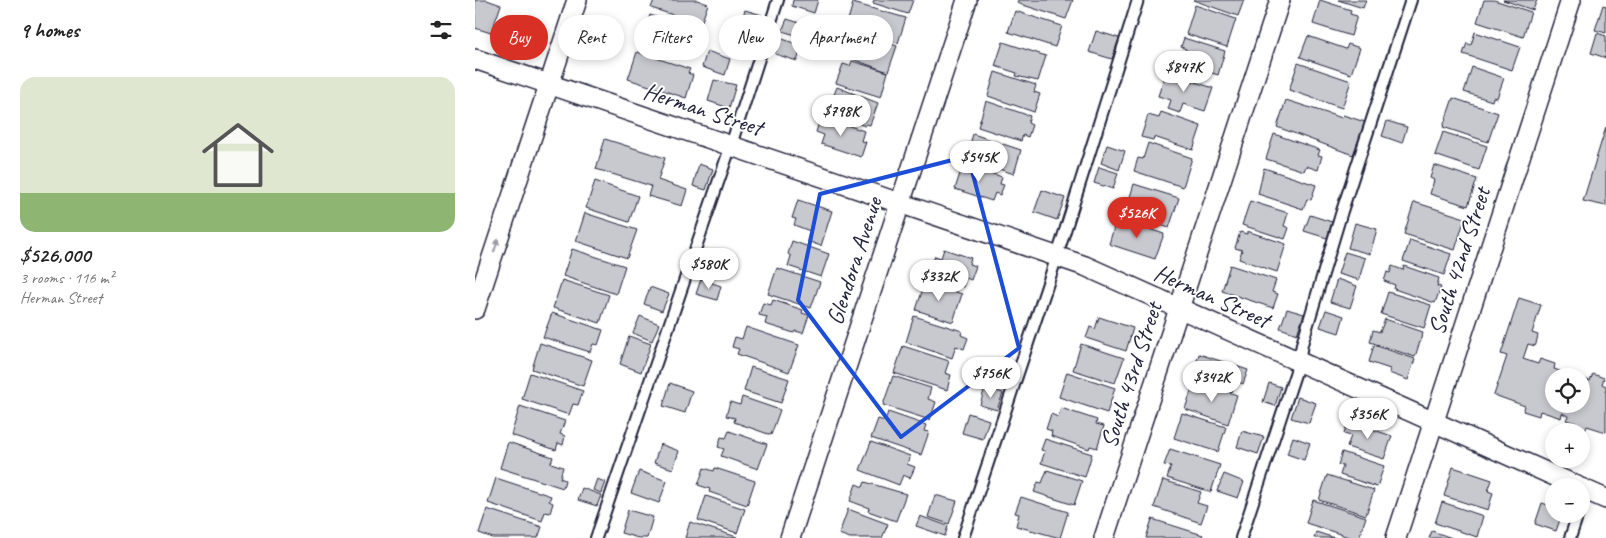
<!DOCTYPE html>
<html lang="en">
<head>
<meta charset="utf-8">
<style>
	body { margin:0; font-family:Caveat,sans-serif; background:#f2f2f2; color:#222; height:100vh; display:flex; flex-direction:column; font-size:19px; white-space:nowrap }
	* { box-sizing:border-box; margin:0 }
	p { font-size:16px; color:#767676 }
	.icon { flex:none; width:28px; height:28px; fill:none; stroke:currentColor; stroke-width:2; stroke-linecap:round; stroke-linejoin:round }
	.map { position:relative; flex:1; overflow:hidden }
	.details { display:flex; flex-direction:column; background:#fff; width:475px }
	.details>* { flex:none }
	.guide { position:absolute; left:15px; top:15px; width:475px; height:45px; display:flex; gap:10px }
	.tools { position:absolute; left:1070px; top:368px; display:grid; gap:10px }
	.tools a { display:grid; place-items:center; width:45px; height:45px; border-radius:50%; background:#fff; box-shadow:0 2px 8px #0003; font-size:25px }
	.price { position:absolute; translate:-50% -42px; padding:0 11px; border-radius:18px; background:#fff; color:#222; font-size:16px; line-height:32px; filter:drop-shadow(0 1px 2px #0008) }
	.price::after { content:''; position:absolute; left:50%; top:30px; width:15px; height:11px; margin-left:-8px; background:inherit; clip-path:polygon(0 0,100% 0,50% 100%) }
	.price.current { background:#d93025; color:#fff }
	ul { padding:0; list-style:none }
	li { display:grid; align-content:center; gap:10px; height:265px; padding:0 20px }
	li span { display:grid; place-items:center; height:155px; border-radius:15px; color:#555 }
	li>.icon { margin-inline-start:auto }
	span .icon { width:90px; height:90px; fill:#fffc; stroke-width:1 }
	li b { font-size:21px }
	h2 { display:flex; justify-content:space-between; align-items:center; height:60px; padding:0 20px; font-size:21px }
	.pill { padding:0 18px; border-radius:22px; background:#fff; box-shadow:0 2px 8px #0003; font-size:18px; line-height:45px }
	.pill.current { background:#d93025; color:#fff }
	main { display:flex; flex:1; min-height:0 }
	.map>svg:first-child { display:block }
</style>
</head>
<body>
<main>
<section class="details">
<h2>9 homes<svg class="icon" aria-label="filters" viewBox="0 0 24 24"><path d="M4 7h16M4 17h16"/><circle cx="9" cy="7" r="2"/><circle cx="15" cy="17" r="2"/></svg></h2>
<ul>
<li><span style="background:linear-gradient(#dfe7d0 75%,#8fb573 0)"><svg class="icon" aria-label="home" viewBox="0 0 24 24"><path d="M3 11l9-7 9 7M6 9v11h12V9"/></svg></span><div><b>$526,000</b><p>3 rooms · 116 m²</p><p>Herman Street</p></div></li>
</ul>
</section>
<div class="map">
<svg width="1131" height="538" viewBox="0 0 1131 538">
	<rect width="100%" height="100%" fill="#fff"/>
	<filter id="ink" filterUnits="userSpaceOnUse"><feTurbulence type="fractalNoise" baseFrequency=".02" numOctaves="2"/><feDisplacementMap in="SourceGraphic" scale="10" xChannelSelector="R" yChannelSelector="G"/><feConvolveMatrix kernelMatrix="1 2 1 2 8 2 1 2 1" color-interpolation-filters="sRGB"/></filter>
	<g filter="url(#ink)">
		<path fill="#c8c8cf" stroke="#22223b" d="M0 0H12L26 5 16 33 0 28Z
			M179 0H222L233 4 227 21 215 17 214 20 176 8Z
			M318 0H343L339 13 317 6Z
			M399 0H438L433 14 398 3Z
			M543 0H598L591 19 542 3Z
			M718 0H769L763 16Z
			M845 0 876 10 875 14 882 16 876 36 838 24Z
			M863 0H891L888 8Z
			M1009 0H1019L1056 12 1048 37 1002 22Z
			M1028 0H1062L1058 10Z
			M378 3 431 18 423 43 386 32 389 25 373 20Z
			M720 5 761 19 752 47 711 34Z
			M1128 5 1131 6V33L1120 30Z
			M270 10 287 15 283 26 266 21Z
			M540 11 587 26 580 47 533 32Z
			M175 15 218 29 217 33 226 35 220 54 218 53 216 58 170 43 173 33 169 32Z
			M312 19 328 24 324 36 307 31Z
			M621 31 644 38 637 59 614 52Z
			M1000 32 1045 47 1037 70 988 54 992 43 996 45Z
			M386 33 422 46 413 72 369 56 376 36 383 39Z
			M1122 33 1131 36V58L1116 53Z
			M833 36 871 49 873 44 885 48 876 74 825 57Z
			M305 38 327 46 322 61 300 54Z
			M709 38 750 51 743 75 707 63 711 49 706 47Z
			M528 42 571 56 563 81 541 76 542 73 520 66Z
			M232 51 255 59 250 75 227 67Z
			M162 52 215 69 213 73 218 75 211 98 153 79Z
			M377 61 413 72 406 97 361 83 368 64 375 66Z
			M823 63 876 81 867 108 814 90Z
			M997 67 1029 78 1022 98 1018 97 1017 101 989 92Z
			M520 72 561 85 559 92 565 94 559 112 513 96Z
			M691 72 738 88 730 111 708 104 705 113 693 109 696 100 683 96Z
			M239 80 261 85 254 108 233 101Z
			M362 87 403 103 395 125 391 124 390 126 361 115 365 103 357 100Z
			M978 98 1023 113 1013 142 968 127Z
			M811 100 867 118 868 115 890 122 878 155 802 127Z
			M511 101 555 116 553 123 557 125 553 137 548 135 546 141 503 127Z
			M686 112 726 126 718 150 679 137 678 140 666 137 673 115 684 118Z
			M346 116 389 131 386 141 391 142 386 157 346 144 349 135 341 132Z
			M912 121 932 127 927 143 907 136Z
			M1131 127V206L1108 201Z
			M968 132 1012 146 1004 170 960 155Z
			M498 134 546 150 539 174 491 158Z
			M799 134 845 150 843 155 847 156 843 170 831 166 829 171 791 159Z
			M130 139 190 158 183 180 212 190 207 206 173 196 176 186 121 169Z
			M673 143 717 158 708 187 659 171 663 158 668 159Z
			M632 145 650 151 644 170 626 163Z
			M224 164 238 169 231 190 218 186Z
			M488 164 527 177 525 184 529 185 525 195 520 193 517 201 480 189Z
			M959 165 1002 179 993 206 955 194 959 180 955 178Z
			M624 167 643 173 638 189 619 183Z
			M789 168 841 185 836 200 832 199 828 209 783 194Z
			M120 181 163 196 154 222 111 208Z
			M659 184 704 198 694 228 650 213Z
			M567 190 590 198 582 220 559 212Z
			M323 200 357 211 346 246 332 241 335 231 319 225 321 219 317 218Z
			M775 201 813 213 809 226 814 228 810 239 767 225Z
			M939 202 990 218 980 250 929 234Z
			M110 213 162 230 152 258 101 241Z
			M835 215 857 222 852 238 829 231Z
			M650 221 689 234 680 259 634 244 640 224 648 227Z
			M880 223 902 229 895 254 873 248Z
			M772 231 811 244 802 272 764 259 767 250 760 248 765 232 772 234Z
			M935 240 976 254 969 275 928 261Z
			M317 241 354 254 346 277 313 266 316 256 313 254Z
			M97 249 150 266 141 294 88 276Z
			M469 249 496 258 494 264 501 266 496 280 491 278 488 287 459 278 462 269 456 267 460 256 466 258Z
			M870 252 890 258 884 280 863 274Z
			M755 265 801 280 797 292 803 294 798 308 747 291Z
			M917 266 928 270 929 266 964 278 962 286 966 287 960 303 919 289 920 285 909 281 912 272 915 273Z
			M302 268 345 282 336 308 293 294Z
			M226 279 246 286 242 300 221 294Z
			M862 279 882 286 875 308 855 302Z
			M87 280 134 295 125 323 78 308Z
			M450 282 487 294 478 322 441 310Z
			M175 287 194 294 187 311 169 304Z
			M913 292 956 305 949 328 906 314Z
			M1044 298 1066 305 1057 333 1063 335 1061 344 1060 346 1053 344 1048 359 1063 364 1065 359 1080 364 1079 369 1099 376H1079V404H1106V378L1115 381 1118 374 1129 378 1127 384 1131 386V432L1112 426 1109 434 1099 430 1101 423 1091 420 1093 416 1087 413 1086 418 1065 411 1064 416 1048 411 1050 406 1019 395 1032 356 1026 354Z
			M298 300 328 310 327 313 334 315 328 333 320 331 319 333 290 324 292 317 284 315 288 303 296 305Z
			M812 309 829 314 822 334 805 328Z
			M851 310 869 316 864 333 845 327Z
			M77 313 128 330 123 345 118 344 115 352 68 337Z
			M165 316 184 324 177 341 158 333Z
			M439 316 487 331 486 335 493 338 489 349 481 346 477 358 431 342Z
			M624 317 658 328 651 351 611 338 615 327 620 329Z
			M910 319 948 332 940 357 895 342 898 330 905 332Z
			M271 327 324 345 314 372 262 354 264 349 257 347 260 337 267 339Z
			M154 336 176 344 166 372 145 364Z
			M65 343 117 360 108 386 57 369Z
			M606 344 649 358 640 383 598 370Z
			M899 345 940 359 933 380 914 373 915 369 894 362Z
			M428 346 474 361 470 373 476 375 472 390 419 373Z
			M724 354 773 370 768 384 761 381 757 392 716 379Z
			M276 367 314 379 306 403 269 391Z
			M592 372 640 388 632 413 584 397Z
			M55 373 108 391 103 405 98 404 94 415 47 399Z
			M418 376 456 388 453 399 461 402 455 420 408 405Z
			M195 383 217 391 210 413 188 406Z
			M727 383 762 395 753 424 710 409 716 391 724 393Z
			M794 383 806 387 800 406 788 402Z
			M510 387 528 393 522 410 505 405Z
			M267 397 305 410 296 435 259 422 260 418 251 416 255 402 265 405Z
			M823 397 841 403 834 423 816 418Z
			M45 406 90 421 85 434 90 436 88 445 83 443 81 450 36 435Z
			M586 408 622 420 621 424 629 426 622 448 615 446 614 449 576 436 577 431 571 429 576 414 583 417Z
			M413 412 451 425 449 431 454 432 446 455 396 438 403 419 410 421Z
			M493 413 514 420 508 439 487 433Z
			M707 413 751 427 743 452 699 438Z
			M873 421 917 436 909 459 872 447 876 436 869 434Z
			M254 431 292 444 283 469 246 456 249 449 243 447 246 437 251 438Z
			M767 431 789 437 783 454 762 447Z
			M818 437 835 443 829 460 812 454Z
			M570 439 617 454 610 477 566 463 570 451 566 450Z
			M33 442 78 457 76 463 88 467 85 478 90 480 88 488 25 468Z
			M396 442 435 456 432 464 440 467 435 478 428 475 424 485 385 470Z
			M185 444 204 451 198 469 179 463Z
			M695 449 745 465 736 492 692 478 696 466 689 465Z
			M867 452 909 466 902 487 865 475 868 466 863 465Z
			M978 467 1017 480 1013 491 1018 493 1013 510 969 496Z
			M229 468 239 471 240 468 280 481 272 505 234 492 235 489 223 485Z
			M572 470 607 481 599 505 559 492 563 482 567 483Z
			M164 471 192 481 184 503 156 493Z
			M749 474 769 482 763 498 742 491Z
			M852 475 899 490 891 515 844 500Z
			M21 478 76 496 74 501 78 503 75 513 70 512 67 521 13 503Z
			M122 479 130 482 126 493 118 490Z
			M688 480 726 492 722 503 732 506 726 523 679 507Z
			M390 482 431 494 421 521 393 511 394 508 375 501 381 484 388 487Z
			M107 488 126 495 122 506 103 500Z
			M460 495 482 501 474 524 453 517Z
			M231 496 270 509 262 533 223 520Z
			M546 497 593 512 585 538 541 526 544 514 540 513Z
			M838 500 891 517 884 538H877L831 523Z
			M967 502 1008 516 1002 537 960 523Z
			M1067 503 1079 507V514H1087L1081 531 1060 524Z
			M12 509 67 527 63 538H18L4 533Z
			M373 509 413 524 407 538H375L364 534Z
			M153 510 178 517 172 538H163L146 533Z
			M445 516 473 526 470 536 441 526Z
			M677 519 728 535 727 538H671Z
			M215 522 262 537 261 538H210Z
			M957 531 977 538H954Z
			M841 532 860 538H839Z"/>
		<g fill="none" stroke-linecap="round" stroke-linejoin="round">
			<g stroke="#22223b" stroke-width="14">
				<path id="service" d="M1106 504 1111 490
					M121 538 256 145 303 0
					M488 538 582 256 663 0
					M766 538 824 362 827 344 867 211 936 0
					M1095 538 1103 514"/>
			</g>
			<g stroke="#22223b" stroke-width="22">
				<path id="minor" d="M0 59 610 266 1102 486
					M0 309 102 0
					M1106 488 1131 499
					M315 538 492 0
					M629 538 805 0
					M921 538 1096 0"/>
			</g>
			<use href="#service" stroke="#fff" stroke-width="10"/>
			<use href="#minor" stroke="#fff" stroke-width="19"/>
		</g>
		<defs><path id="oneway-solid" d="M-6-.8H1V-3.2L6.5 0L1 3.2V.8H-6Z" transform="scale(1.25)"/></defs>
		<use fill="#9c9ca7" href="#oneway-solid" transform="translate(21 246) rotate(-72)"/>
	</g>
	<path fill="none" stroke="#1d4ed8" stroke-width="4" stroke-linejoin="round" d="M493 156 544 348 426 437 323 300 345 194Z"/>
	<g text-anchor="middle" stroke-width="4" stroke-linejoin="round" paint-order="stroke">
		<g font-size="24" fill="#22223b" stroke="#fff">
			<text transform="translate(228 109) rotate(18)" y="8">Herman Street</text>
			<text transform="translate(379 261) rotate(-72)" y="8">Glendora Avenue</text>
			<text transform="translate(984 261) rotate(-72)" y="8">South 42nd Street</text>
			<text transform="translate(737 296) rotate(24)" y="8">Herman Street</text>
			<text transform="translate(656 375) rotate(-72)" y="8">South 43rd Street</text>
		</g>
	</g>
</svg>
<div class="tools">
<a><svg class="icon" aria-label="locate" viewBox="0 0 24 24"><circle cx="12" cy="12" r="6"/><path d="M12 2v4M12 18v4M2 12h4M18 12h4"/></svg></a>
<a>+</a>
<a>−</a>
</div>
<b class="price" style="left:709px;top:93px">$847K</b>
<b class="price" style="left:366px;top:137px">$798K</b>
<b class="price" style="left:504px;top:183px">$545K</b>
<b class="price current" style="left:662px;top:239px">$526K</b>
<b class="price" style="left:234px;top:290px">$580K</b>
<b class="price" style="left:464px;top:302px">$332K</b>
<b class="price" style="left:516px;top:399px">$756K</b>
<b class="price" style="left:737px;top:403px">$342K</b>
<b class="price" style="left:893px;top:440px">$356K</b>
<div class="guide">
<a class="pill current">Buy</a>
<a class="pill">Rent</a>
<a class="pill">Filters</a>
<a class="pill">New</a>
<a class="pill">Apartment</a>
</div>
</div>
</main>
</body>
</html>
